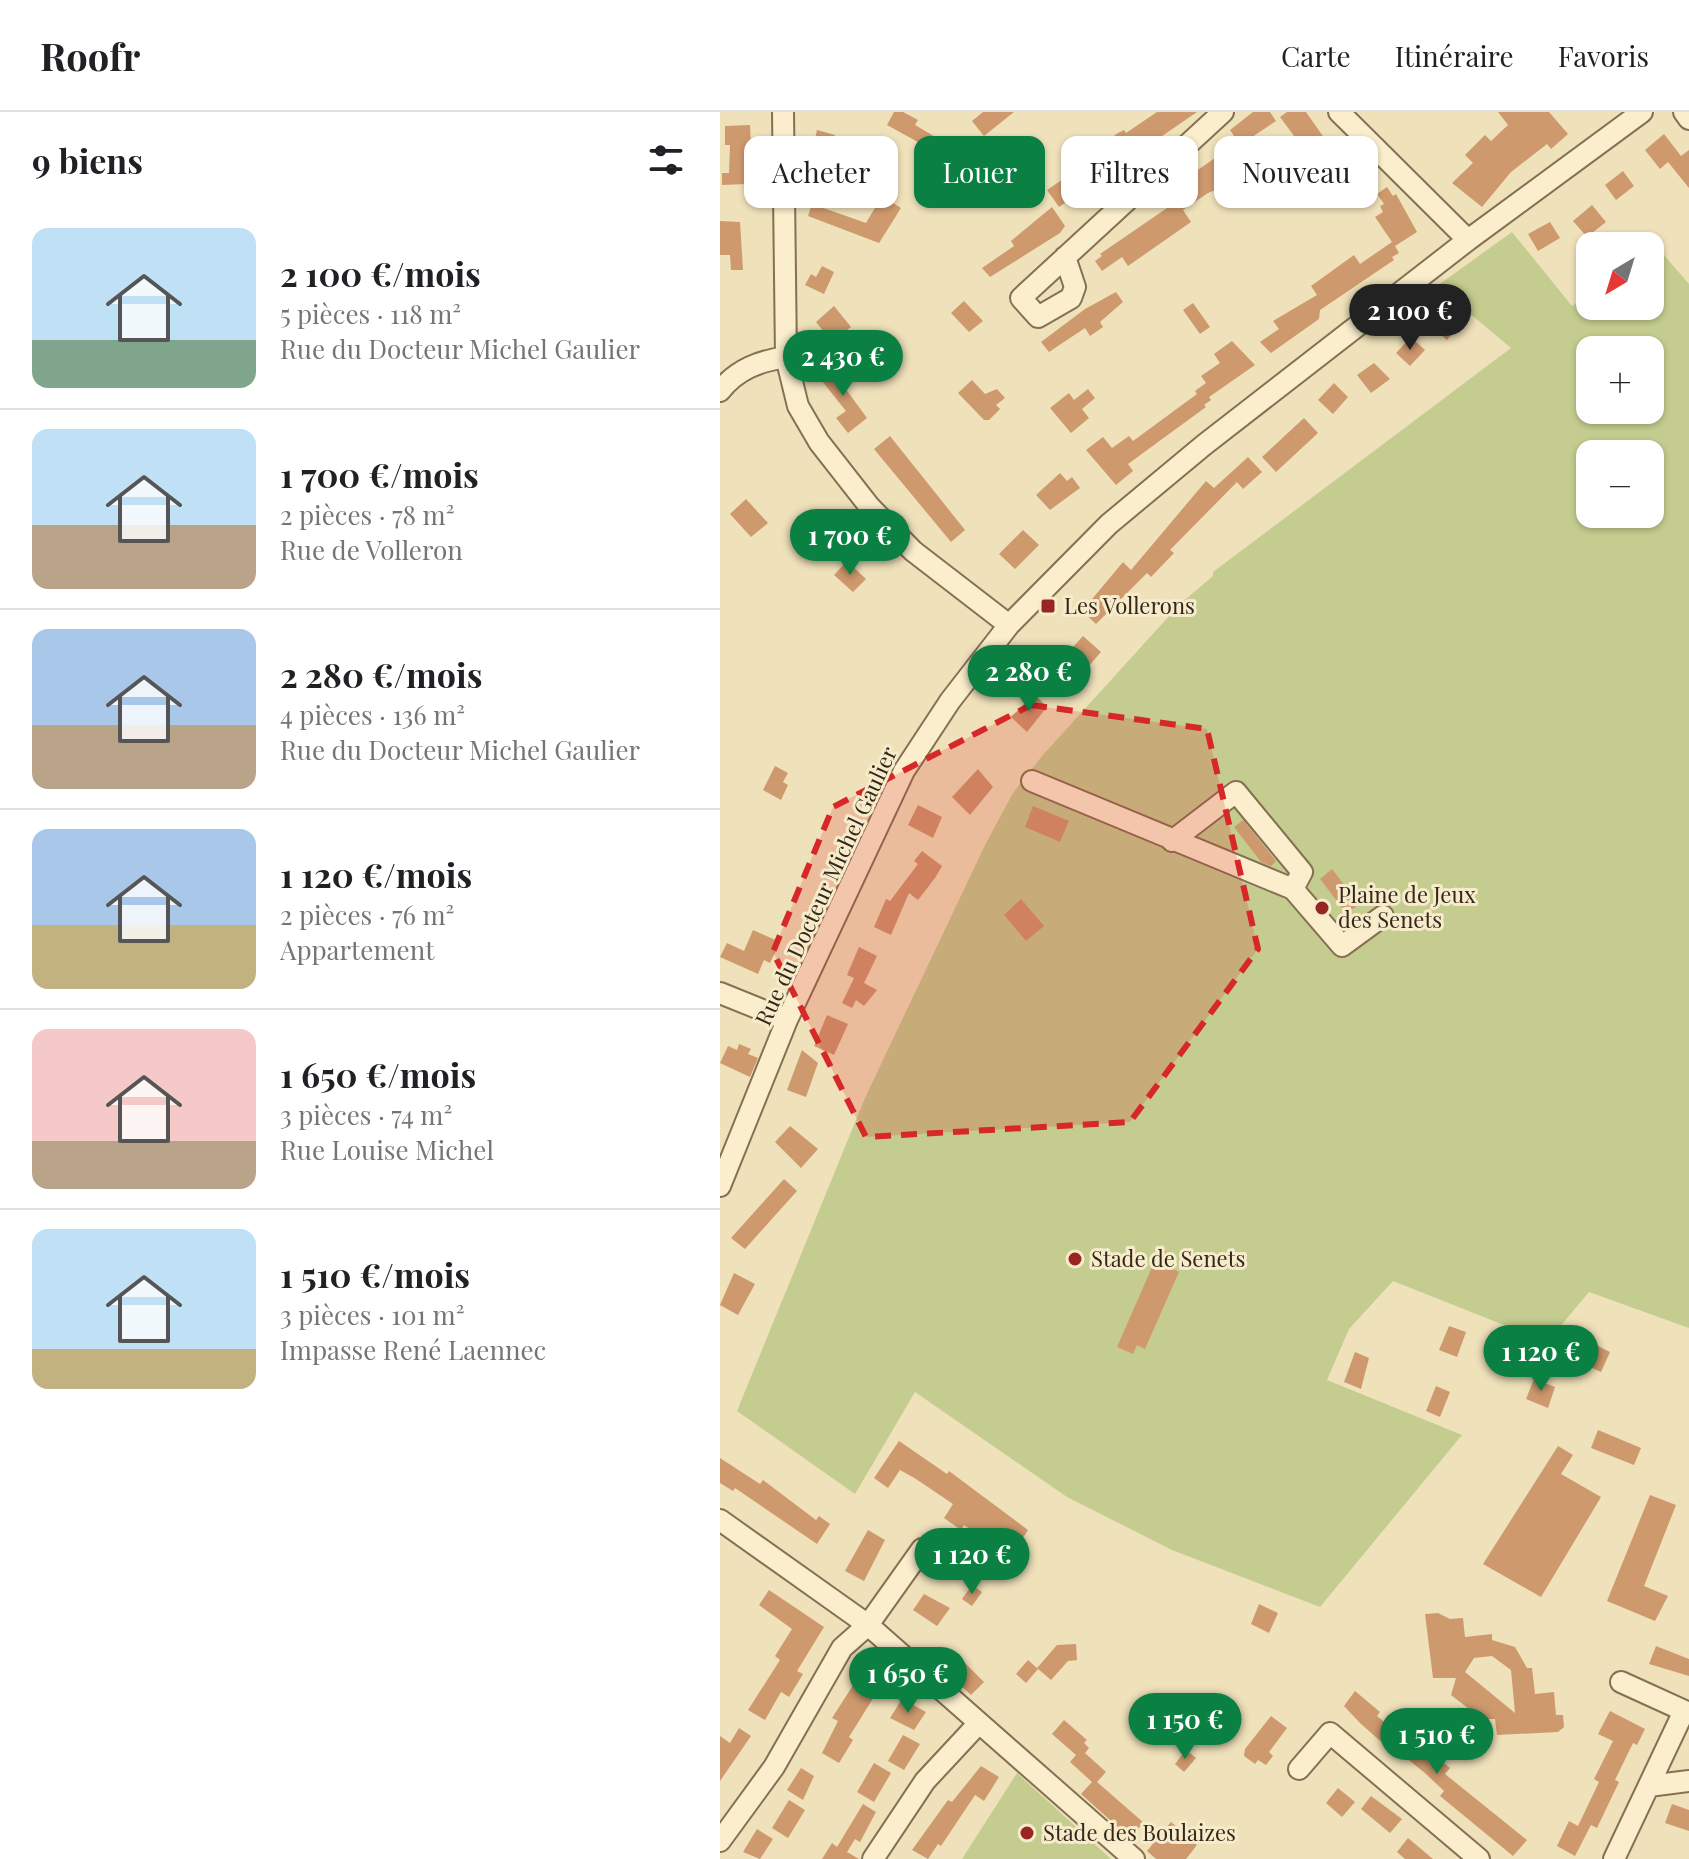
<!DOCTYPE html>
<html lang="fr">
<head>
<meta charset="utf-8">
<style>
	body { margin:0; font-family:"Playfair Display",serif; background:#f2f2f2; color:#202124; height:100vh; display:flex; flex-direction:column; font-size:30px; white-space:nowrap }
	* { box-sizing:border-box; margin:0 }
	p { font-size:26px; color:#757577 }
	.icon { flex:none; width:44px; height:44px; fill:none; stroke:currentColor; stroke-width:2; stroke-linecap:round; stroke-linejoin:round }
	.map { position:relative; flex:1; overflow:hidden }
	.details { display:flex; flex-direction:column; background:#fff; width:720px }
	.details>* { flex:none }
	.guide { position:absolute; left:24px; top:24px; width:760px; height:72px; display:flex; gap:16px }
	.needle { width:52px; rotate:218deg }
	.fabs { position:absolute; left:856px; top:120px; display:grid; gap:16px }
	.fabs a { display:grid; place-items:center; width:88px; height:88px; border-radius:16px; background:#fff; box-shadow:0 2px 6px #0004; font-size:40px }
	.price { position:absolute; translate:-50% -68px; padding:0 18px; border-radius:28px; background:#0b8043; color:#fff; font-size:26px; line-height:52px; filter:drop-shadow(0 2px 4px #0008) }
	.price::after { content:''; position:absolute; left:50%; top:48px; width:24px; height:18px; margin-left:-12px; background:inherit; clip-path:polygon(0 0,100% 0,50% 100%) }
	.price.current { background:#222; color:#fff }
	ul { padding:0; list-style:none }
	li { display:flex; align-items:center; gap:24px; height:200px; padding:0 32px }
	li+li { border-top:2px solid #e0e0e0 }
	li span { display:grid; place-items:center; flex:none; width:224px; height:160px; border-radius:16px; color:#555 }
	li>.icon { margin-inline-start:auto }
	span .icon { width:96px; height:96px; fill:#fffc; stroke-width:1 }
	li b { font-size:34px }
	h2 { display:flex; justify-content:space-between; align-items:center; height:96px; padding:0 32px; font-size:34px }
	.chip { padding:0 28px; border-radius:16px; background:#fff; box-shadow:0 2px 6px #0004; font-size:28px; line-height:72px }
	.chip.current { background:#0b8043; color:#fff }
	header { display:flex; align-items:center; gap:48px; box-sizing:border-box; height:112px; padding:0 40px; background:#fff; border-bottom:2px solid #e0e0e0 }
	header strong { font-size:38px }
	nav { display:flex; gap:44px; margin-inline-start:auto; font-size:28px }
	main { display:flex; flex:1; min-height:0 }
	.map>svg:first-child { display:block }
</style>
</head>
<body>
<header>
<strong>Roofr</strong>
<nav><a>Carte</a><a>Itinéraire</a><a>Favoris</a></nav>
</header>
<main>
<section class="details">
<h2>9 biens<svg class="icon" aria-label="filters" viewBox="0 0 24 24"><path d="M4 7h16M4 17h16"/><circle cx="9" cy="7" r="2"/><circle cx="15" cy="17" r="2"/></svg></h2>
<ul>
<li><span style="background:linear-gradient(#bfe0f5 70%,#7fa58c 0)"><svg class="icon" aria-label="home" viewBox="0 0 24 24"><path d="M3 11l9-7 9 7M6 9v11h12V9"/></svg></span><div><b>2 100 €/mois</b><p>5 pièces · 118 m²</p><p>Rue du Docteur Michel Gaulier</p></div></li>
<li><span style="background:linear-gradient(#bfe0f5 60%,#b9a48a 0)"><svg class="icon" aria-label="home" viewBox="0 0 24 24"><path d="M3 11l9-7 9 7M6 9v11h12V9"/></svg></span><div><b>1 700 €/mois</b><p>2 pièces · 78 m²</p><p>Rue de Volleron</p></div></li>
<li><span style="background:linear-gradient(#a9c7e8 60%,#b9a48a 0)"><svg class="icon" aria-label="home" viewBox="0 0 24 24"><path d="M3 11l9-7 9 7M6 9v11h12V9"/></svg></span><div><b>2 280 €/mois</b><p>4 pièces · 136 m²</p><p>Rue du Docteur Michel Gaulier</p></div></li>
<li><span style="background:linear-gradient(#a9c7e8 60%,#c2b280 0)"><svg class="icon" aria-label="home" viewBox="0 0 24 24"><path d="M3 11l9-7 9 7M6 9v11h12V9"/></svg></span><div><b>1 120 €/mois</b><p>2 pièces · 76 m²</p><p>Appartement</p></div></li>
<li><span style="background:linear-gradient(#f6c9c9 70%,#b9a48a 0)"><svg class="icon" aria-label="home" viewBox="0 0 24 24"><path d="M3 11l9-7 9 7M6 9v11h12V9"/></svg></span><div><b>1 650 €/mois</b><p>3 pièces · 74 m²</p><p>Rue Louise Michel</p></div></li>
<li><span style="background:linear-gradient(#bfe0f5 75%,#c2b280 0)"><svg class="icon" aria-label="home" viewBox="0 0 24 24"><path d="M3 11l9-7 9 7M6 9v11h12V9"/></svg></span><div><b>1 510 €/mois</b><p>3 pièces · 101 m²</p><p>Impasse René Laennec</p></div></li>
</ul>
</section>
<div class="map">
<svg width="969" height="1747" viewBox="0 0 969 1747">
	<rect width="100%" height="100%" fill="#efe1ba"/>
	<path fill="#c4cd8f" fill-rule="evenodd" d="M792 120 852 194 870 182V194H930V140L937 135 969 172V1216L869 1180 827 1230 673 1169 629 1217 607 1268 742 1323 600 1495 452 1438 347 1385 195 1280 135 1382 17 1299 145 986 265 733 293 681 322 644 460 492 493 464V460L791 236 717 174ZM870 238H930V298H870ZM870 342H930V402H870Z
		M297 1661 391 1747H242Z"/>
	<path fill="#cf996e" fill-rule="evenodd" d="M174 0H183L198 8 195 13 236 37 226 54 204 40 207 35 167 13Z
		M263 0H294L264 24 252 9Z
		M437 0H477L339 95 327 78 346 65 343 60 398 21 404 18 406 21Z
		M533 0H550L556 9 520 33 531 49 511 62 517 70 498 83 495 78 488 81 463 98 471 110 408 154 402 145 382 159 375 149 382 144 380 142 450 94 444 85 450 81 449 78 518 30 510 18Z
		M567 0H586L619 47 616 49 623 60 614 67 597 43 591 47 560 5Z
		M778 0H829L848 22 831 37 827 32 791 60 762 95 732 71 753 51 745 43 765 23 771 29 788 13Z
		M30 13 32 59 27 60V72L2 73V61H9L10 33H5V14Z
		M97 18 115 23 108 45 92 40Z
		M944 22 961 44 969 38V76L948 50 940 57 925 38Z
		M903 59 914 74 896 88 885 73Z
		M667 75 673 84 676 82 697 120 675 134 679 141 672 145 674 148 600 198 599 207 551 241 540 230 559 217 553 209 597 183 591 174 634 143 640 152 672 130 655 105 663 100 660 94 664 92 657 82Z
		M162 84 181 96 159 131 88 104 92 92 146 111Z
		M872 93 886 110 867 125 853 109Z
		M332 95 345 114 340 121 270 165 262 156 294 134 291 129Z
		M0 109 20 110 23 158H11L10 143H0Z
		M830 110 840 126 818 139 808 122Z
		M102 154 114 160 104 182 85 173 91 162 96 165Z
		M396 180 403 190 380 210 383 215 370 224 365 216 329 240 321 230 365 197Z
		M244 189 263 209 249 220 231 201Z
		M473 191 490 215 480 222 463 198Z
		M114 194 131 215 112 230 96 210Z
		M728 196 743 208 727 228 712 215Z
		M691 225 705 238 690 254 676 241Z
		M512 229 535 253 489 285 491 288 484 293 486 295 408 352 413 359 396 373 366 338 383 325 392 336 409 324 413 329 477 282 475 279 486 271 481 264 500 251 494 242Z
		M114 251 131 271 125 276 147 306 128 321 116 306 126 299 98 264Z
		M654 251 670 267 651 281 637 263Z
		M252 268 265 282 277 277 285 286 276 293 280 297 269 308H264L238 281Z
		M614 271 628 285 613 302 598 288Z
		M368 277 375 286 362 297 369 306 351 321 330 296 349 281 354 288Z
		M584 306 598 321 556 360 542 345Z
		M170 324 245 418 231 430 154 337Z
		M528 345 542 360 523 377 517 370 450 438 454 441 431 465 427 461 376 512 362 499 403 450 411 458 486 369 494 376Z
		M340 361 347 369 352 365 360 376 330 398 316 383Z
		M26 387 48 411 31 425 10 402Z
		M303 418 319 433 295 457 279 442Z
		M127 449 146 467 133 480 114 463Z
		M363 524 381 540 368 555 359 547 327 581 314 568 315 562 325 551 330 549 335 555Z
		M314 582 327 595 307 620 291 605Z
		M55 654 68 661 63 670 68 673 61 688 43 678Z
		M258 657 273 675 250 703 232 685Z
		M198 693 222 705 213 726 188 713Z
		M313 694 349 709 340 730 305 715Z
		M523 708 556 749 551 754 541 750 514 715Z
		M202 739 222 754 215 766 198 788 189 781 171 823 154 815 166 787 170 789 198 752 194 749Z
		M612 757 639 792 627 802 600 767Z
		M301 787 324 814 306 829 284 803Z
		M33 818 60 830 50 851 44 848 38 862 0 845 7 831 24 839Z
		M139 835 157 844 144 871 157 878 144 894 136 888 132 896 122 891 134 866 127 863Z
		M107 903 128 912 114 943 94 934Z
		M19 932 31 937 28 942 38 946 30 965 0 951 8 934 17 938Z
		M82 938 98 951 86 985 67 978Z
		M70 1014 98 1037 81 1056 55 1030Z
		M64 1067 77 1079 25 1137 11 1126Z
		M440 1137 456 1144 451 1156 459 1160 425 1237 417 1233 413 1242 397 1235Z
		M14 1161 35 1172 18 1203 0 1193Z
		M729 1214 746 1220 737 1245 719 1238Z
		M870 1230 890 1240 881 1260 861 1251Z
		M635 1240 649 1246 641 1277 624 1270Z
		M814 1267 835 1275 828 1296 806 1287Z
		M716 1274 730 1280 720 1305 706 1299Z
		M878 1318 921 1336 914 1353 871 1336Z
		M179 1329 227 1362 229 1359 308 1418 284 1455 272 1447 279 1437 244 1413 241 1418 224 1406 233 1392 196 1367 180 1358 168 1376 154 1366Z
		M838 1334 853 1343 841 1362 881 1385 821 1485 763 1452Z
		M0 1346 40 1372 43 1368 96 1408 99 1404 110 1412 97 1432 15 1376 13 1379 0 1371Z
		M930 1383 956 1393 924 1474 948 1484 935 1509 887 1489Z
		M148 1418 165 1428 144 1469 125 1459Z
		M252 1473 262 1480 252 1494 242 1487Z
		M49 1478 104 1515 77 1559 83 1562 69 1585 61 1580 45 1608 28 1598 60 1548 55 1544 72 1517 39 1493Z
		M204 1482 230 1496 217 1514 193 1498Z
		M539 1492 558 1501 549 1521 531 1512Z
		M718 1501 730 1507 743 1506 745 1525 772 1522V1528L795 1535 807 1556H812L815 1582 834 1580 836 1603H843L844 1615 838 1620 777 1623 775 1607H762L731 1583 736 1566H713L705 1502ZM772 1544 791 1558 795 1601 745 1560 754 1546Z
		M356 1532 357 1548 348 1549 331 1568 317 1556 337 1533Z
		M936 1534 969 1547V1564L929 1552Z
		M233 1539 264 1570 251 1583 223 1557 226 1554 222 1550Z
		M308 1548 318 1557 306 1571 296 1562Z
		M141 1550 172 1567 162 1583 157 1580 129 1625 133 1628 119 1651 102 1641 118 1609 112 1606 137 1567 132 1564Z
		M635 1579 660 1600 657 1604 704 1643 708 1638 730 1656 725 1662 807 1728 793 1744 720 1684 724 1679 706 1662 679 1640 676 1643 640 1611 624 1594Z
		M182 1587 206 1600 194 1618 170 1606Z
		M890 1599 925 1617 917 1633 913 1631 895 1668 899 1670 877 1716 871 1713 855 1744 837 1734 849 1709 858 1714 879 1670 874 1667 893 1629 878 1622Z
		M551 1604 567 1616 549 1640 553 1644 546 1653 538 1648 535 1652 524 1644 525 1637Z
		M344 1608 367 1628 364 1631 369 1636 365 1641 386 1660 377 1670 424 1711 409 1725 361 1682 372 1670 350 1650 356 1643 332 1622Z
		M19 1616 31 1624 0 1669V1624L10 1631Z
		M183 1623 200 1632 184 1658 168 1649Z
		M466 1638 476 1646 464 1660 455 1652Z
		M154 1651 171 1661 154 1690 137 1680Z
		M261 1654 279 1665 264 1689 255 1683 221 1734 218 1732 208 1747 192 1738 228 1688 232 1690Z
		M81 1656 94 1664 83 1688 67 1678Z
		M618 1676 635 1690 622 1705 606 1691Z
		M651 1684 682 1707 670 1721 641 1697Z
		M69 1688 85 1698 68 1726 52 1716Z
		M143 1692 156 1700 140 1730 135 1727 127 1740 139 1747H102L112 1731 117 1735Z
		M952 1692 969 1698V1719L945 1711Z
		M451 1710 477 1733 466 1747H436L427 1739Z
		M37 1717 53 1727 40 1747 23 1740Z
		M688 1726 713 1747H685L677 1740Z"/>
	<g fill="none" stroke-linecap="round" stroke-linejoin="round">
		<g stroke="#867054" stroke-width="24">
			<path id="minor" d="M63 0 66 245 78 294 99 330 149 394 193 439 289 513
				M619 0 748 128
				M964 0 969 7
				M345 145 355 175 351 186 318 205 301 186 503 0
				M0 279C17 257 40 249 66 245
				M312 669 573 777 622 834 663 804
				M452 729 516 680 582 760 573 777
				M0 881 67 908
				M0 1074 67 908 184 659 230 589 289 513 389 412 484 333 748 128 922 0
				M0 1408 148 1513 414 1747
				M901 1570 969 1601
				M579 1657 610 1621 759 1747
				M929 1674 969 1669
				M0 1729 54 1655 122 1536 148 1513 202 1437
				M153 1747 205 1669 259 1611
				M894 1747 964 1599"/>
		</g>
		<use href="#minor" stroke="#faeecd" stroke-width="20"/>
	</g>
	<path fill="#d62828" fill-opacity="0.2" stroke="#d62828" stroke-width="6" stroke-dasharray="16 10" stroke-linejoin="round" d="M311 593 487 617 538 837 410 1010 146 1025 53 840 113 695Z"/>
	<g fill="#972522" stroke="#f6ebca" stroke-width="3">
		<rect x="320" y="486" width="16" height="16" rx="4"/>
		<circle cx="602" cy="796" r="8"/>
		<circle cx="355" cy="1147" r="8"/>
		<circle cx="307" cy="1721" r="8"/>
	</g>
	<g text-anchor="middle" stroke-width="6" stroke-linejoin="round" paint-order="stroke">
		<g font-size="22" fill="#34271a" stroke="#f6ebca" text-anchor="start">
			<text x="344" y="502">Les Vollerons</text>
			<text x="618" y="791">Plaine de Jeux<tspan x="618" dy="25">des Senets</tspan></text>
			<text x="371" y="1155">Stade de Senets</text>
			<text x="323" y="1729">Stade des Boulaizes</text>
		</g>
		<g font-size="22" fill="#34271a" stroke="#f6ebca">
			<text transform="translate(106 774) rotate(-65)" y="8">Rue du Docteur Michel Gaulier</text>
		</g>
	</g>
</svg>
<div class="fabs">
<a><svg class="needle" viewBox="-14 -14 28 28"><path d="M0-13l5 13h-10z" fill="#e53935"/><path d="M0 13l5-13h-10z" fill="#757577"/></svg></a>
<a>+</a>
<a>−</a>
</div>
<b class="price current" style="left:690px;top:240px">2 100 €</b>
<b class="price" style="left:123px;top:286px">2 430 €</b>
<b class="price" style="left:130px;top:465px">1 700 €</b>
<b class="price" style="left:309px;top:601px">2 280 €</b>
<b class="price" style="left:821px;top:1281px">1 120 €</b>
<b class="price" style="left:252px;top:1484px">1 120 €</b>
<b class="price" style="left:188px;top:1603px">1 650 €</b>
<b class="price" style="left:465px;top:1649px">1 150 €</b>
<b class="price" style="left:717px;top:1664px">1 510 €</b>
<div class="guide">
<a class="chip">Acheter</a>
<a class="chip current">Louer</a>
<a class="chip">Filtres</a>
<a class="chip">Nouveau</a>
</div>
</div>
</main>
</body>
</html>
